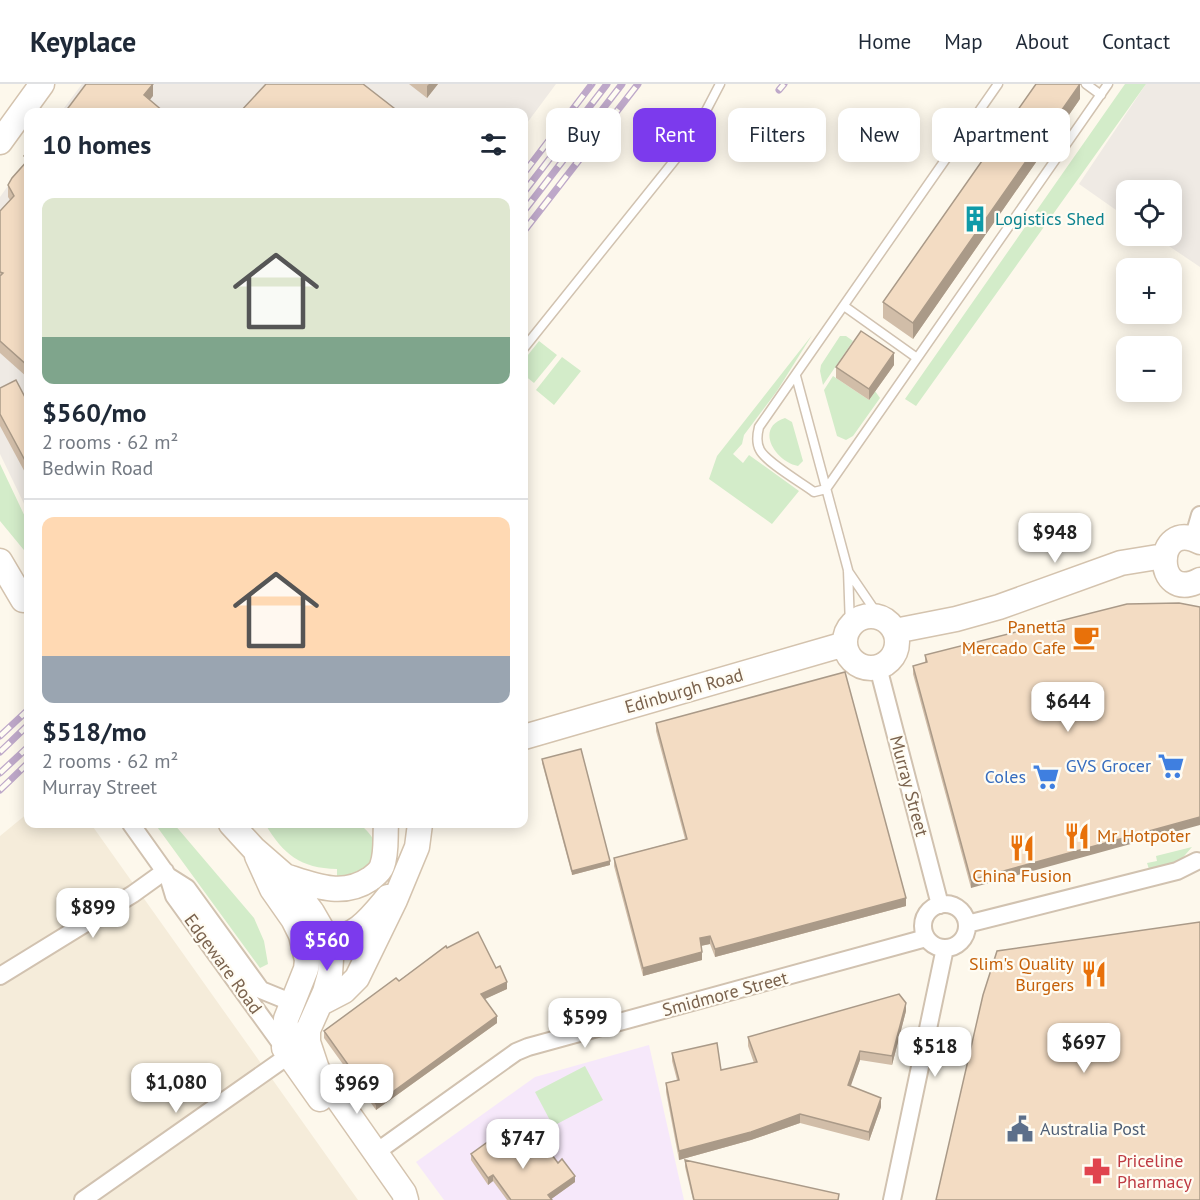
<!DOCTYPE html>
<html lang="en">
<head>
<meta charset="utf-8">
<style>
	body { margin:0; font-family:"PT Sans",sans-serif; background:#f6f6f7; color:#1f2937; height:100vh; display:flex; flex-direction:column; font-size:22px; white-space:nowrap }
	* { box-sizing:border-box; margin:0 }
	p { font-size:20px; color:#747a83 }
	.icon { flex:none; width:33px; height:33px; fill:none; stroke:currentColor; stroke-width:2; stroke-linecap:round; stroke-linejoin:round }
	.map { position:relative; flex:1; overflow:hidden }
	.details { position:absolute; left:24px; top:24px; width:504px; height:720px; display:flex; flex-direction:column; background:#fff; border-radius:12px; box-shadow:0 3px 15px #0003 }
	.details>* { flex:none }
	.banner { position:absolute; left:546px; top:24px; width:564px; height:54px; display:flex; gap:12px }
	.buttons { position:absolute; left:1116px; top:96px; display:grid; gap:12px }
	.buttons a { display:grid; place-items:center; width:66px; height:66px; border-radius:12px; background:#fff; box-shadow:0 3px 15px #0003; font-size:30px }
	.price { position:absolute; translate:-50% -51px; padding:0 14px; border-radius:12px; background:#fff; color:#222; font-size:20px; line-height:39px; filter:drop-shadow(0 2px 3px #0008) }
	.price::after { content:''; position:absolute; left:50%; top:36px; width:18px; height:14px; margin-left:-9px; background:inherit; clip-path:polygon(0 0,100% 0,50% 100%) }
	.price.current { background:#7c3aed; color:#fff }
	ul { padding:0; list-style:none }
	li { display:grid; align-content:center; gap:12px; height:318px; padding:0 18px }
	li+li { border-top:2px solid #e0e1e3 }
	li span { display:grid; place-items:center; height:186px; border-radius:12px; color:#555 }
	li>.icon { margin-inline-start:auto }
	span .icon { width:108px; height:108px; fill:#fffc; stroke-width:1 }
	li b { font-size:26px }
	h2 { display:flex; justify-content:space-between; align-items:center; height:72px; padding:0 18px; font-size:26px }
	.tag { padding:0 21px; border-radius:12px; background:#fff; box-shadow:0 3px 15px #0003; font-size:21px; line-height:54px }
	.tag.current { background:#7c3aed; color:#fff }
	header { display:flex; align-items:center; gap:36px; box-sizing:border-box; height:84px; padding:0 30px; background:#fff; border-bottom:2px solid #e0e1e3 }
	header strong { font-size:28px }
	nav { display:flex; gap:33px; margin-inline-start:auto; font-size:21px }
	.map>svg:first-child { display:block }
</style>
</head>
<body>
<header>
<strong>Keyplace</strong>
<nav><a>Home</a><a>Map</a><a>About</a><a>Contact</a></nav>
</header>
<div class="map">
<svg width="1200" height="1116" viewBox="0 0 1200 1116">
	<rect width="100%" height="100%" fill="#fdf8ec"/>
	<path fill="#f5ecda" d="M28 729V740H91L358 1116H0V752Z"/>
	<path fill="#efeae4" d="M82 0H556L524 43V28H61Z
		M1146 0H1200V183L1154 152H1172V106H1126V133L1079 100Z
		M28 74V428L0 370V113Z"/>
	<path fill="#f6e8fa" d="M649 961 684 1116H444L416 1078 535 993Z"/>
	<path fill="#d3ecc9" d="M1125 0H1146L916 322 905 315Z
		M812 251 777 307 744 351 742 360 733 370 743 379 749 371 799 407 772 440 709 395 717 372Z
		M840 252H846L853 257 823 301 820 287 821 281Z
		M539 257 557 271 534 299 524 291V276Z
		M562 273 581 287 554 321 536 306Z
		M833 292 869 316 875 307 880 314 853 352 846 356 837 352 824 306Z
		M785 334 792 338 803 377 798 382C775 377 754 344 785 334Z
		M0 380 28 439V471L0 437Z
		M155 740H174L254 834 264 857 268 880 260 884Z
		M265 740H360C364 744 370 749 373 755 386 781 355 790 337 795V785C300 784 284 771 265 740Z
		M1192 763 1179 778 1149 785 1147 779 1157 777 1156 772Z
		M585 982 603 1016 553 1042 535 1008Z"/>
	<g fill="none" stroke-linecap="round" stroke-linejoin="round">
		<g stroke="#d1c2b0" stroke-width="11">
			<path id="lane" d="M998 0 759 343C757 351 756 359 760 366 766 378 802 399 814 408L826 405 1108 0
				M1086 0 1101 11
				M844 222 917 274
				M524 264 682 67 697 44 720 0
				M796 292 848 486 850 542
				M848 487 880 534"/>
		</g>
		<g stroke="#d1c2b0" stroke-width="20">
			<path id="street" d="M1193 455 1200 431
				M878 583 940 821
				M131 740 168 792 174 812 284 964
				M168 792 187 804 261 906 293 919
				M923 842a22 22 0 1 1 44 0a22 22 0 1 1-44 0Z
				M967 840 1177 787 1197 777
				M0 892 133 810 165 787
				M375 1069 516 968 528 963 926 854
				M83 1116 288 972
				M892 1116 945 864"/>
		</g>
		<g stroke="#d4c3ae" stroke-width="27">
			<path id="secondary" d="M0 58 42 0
				M1200 458C1153 433 1153 521 1200 496
				M0 477 23 516
				M845 558a26 26 0 1 1 52 0a26 26 0 1 1-52 0Z
				M895 547 956 535 999 523 1121 479 1164 472
				M524 653 845 560
				M231 740 254 765 285 792 312 828 327 854 331 875 330 890 325 908 308 946V958L317 985 404 1109 406 1116
				M257 772 272 805 293 835 301 851 307 876 306 885 286 935 284 964 320 1015
				M285 792C313 801 342 814 370 795 375 791 380 788 382 782 387 769 385 753 386 740
				M327 854C355 856 372 832 388 813
				M321 919 344 907 357 894 395 816 417 763 420 740"/>
		</g>
		<use href="#lane" stroke="#fff" stroke-width="8"/>
		<use href="#street" stroke="#fff" stroke-width="16"/>
		<use href="#secondary" stroke="#fff" stroke-width="24"/>
		<g stroke="#bea8c9" stroke-width="7">
			<path id="rail" d="M779 6 784 0
				M524 89 592 0
				M524 108 607 0
				M524 127 622 0
				M524 147 638 0
				M0 652 28 626
				M0 668 28 641
				M0 689 28 663
				M0 706 28 679"/>
		</g>
		<use href="#rail" stroke="#fffcf3" stroke-width="4.5" stroke-dasharray="14" stroke-linecap="butt"/>
	</g>
	<path fill="#d1bda8" d="M409 0H438L427 14Z
		M1080 15 913 255 883 234V218Z
		M28 67V294L0 269V127L10 116 8 113V101L24 81V72Z
		M894 281 869 316 836 294V283Z
		M0 304 28 319V394L0 342Z
		M1200 523 971 804 913 590V582L925 579V571Z
		M656 639 906 822 715 873 710 860 701 862 702 876 643 892 614 782V774L685 755 656 647Z
		M542 675 610 781 572 791 542 679Z
		M447 864 496 884 507 905 484 915 497 939 376 1026 324 954V947Z
		M906 927 892 981 860 976 850 1002 881 1023 869 1057 800 1039 751 1056 679 1076 666 1008V999L677 996 672 977V969L721 986 754 979 748 962V953Z
		M471 1070 517 1074 558 1079 575 1098 551 1115 552 1116H507L493 1097 488 1101 471 1076Z
		M685 1076 839 1116H693L685 1083Z"/>
	<path fill="#aa9a88" d="M153 0V12L144 23V11Z
		M429 0H438L427 14V2Z
		M1080 0V15L913 255V239Z
		M894 269V281L869 316V305Z
		M1200 733V741L971 804V796Z
		M610 777V781L572 791V787Z
		M906 814V822L715 873V865Z
		M710 852V860L700 862V854Z
		M702 868V876L643 892V884Z
		M507 898V905L481 917V910Z
		M906 919V927L892 981V972Z
		M497 932V939L376 1026V1020Z
		M860 967V976L848 1010V1001Z
		M881 1014V1023L869 1057V1048Z
		M800 1030V1039L751 1056 679 1076V1067Z
		M493 1091V1097L488 1101V1094Z
		M575 1092V1098L550 1116 548 1111Z"/>
	<path fill="#f3dcc3" stroke="#aa9a88" stroke-width="1.5" d="M86 0H153L144 11 164 28H65Z
		M266 0H363L399 28H240Z
		M1036 0H1080L913 239 883 218Z
		M28 67V76L24 72Z
		M28 76V282L0 257V192L3 189 0 188V127L14 112 8 101 12 94Z
		M861 247 894 269 869 305 836 283Z
		M16 296 28 319V382L0 330V304Z
		M1179 519 1200 523V733L971 796 913 582 927 578 925 571 1127 520Z
		M845 588 906 814 715 865 710 852 700 854 702 868 643 884 614 774 687 755 656 639Z
		M581 665 610 777 572 787 542 675Z
		M1200 838V1116H936L983 911 997 867Z
		M478 848 496 884 500 882 507 898 481 910 497 932 376 1020 324 947 396 894 399 897 446 862 447 864Z
		M899 910 906 919 892 972 860 967 848 1001 881 1014 869 1048 800 1030 751 1048 679 1067 666 999 679 996 672 969 717 959 721 986 757 978 748 953Z
		M500 1049 517 1074 541 1056 558 1079 562 1075 575 1092 548 1111 552 1116H511L493 1091 488 1094 471 1070Z
		M685 1076 839 1110 838 1116H694Z"/>
	<defs>
		<g id="building-bare" transform="scale(2.07)"><path d="M-4-6H4V6H1V3H-1V6H-4ZM-2.5-4.3h1.7v1.8h-1.7ZM.8-4.3h1.7v1.8H.8ZM-2.5-1h1.7V.8h-1.7ZM.8-1h1.7V.8H.8Z" fill="#0f9aa8" stroke="#fffcf3" stroke-width="2.5" paint-order="stroke"/></g>
		<g id="cafe-bare" transform="scale(2.07)"><path d="M-5.5-4.5H6V0H3Q3 3.5 0 3.5H-2.5Q-5.5 3.5-5.5 0ZM3-3.2v2h1.7v-2ZM-6 4.5H4V6H-6Z" fill="#e8710a" stroke="#fffcf3" stroke-width="2.5" paint-order="stroke"/></g>
		<g id="supermarket-bare" transform="scale(2.07)"><path d="M-6-5.5h2.5l.6 2H6L4.5 2H-2.5L-4.4-4H-6ZM-1.5 3.2a1.3 1.3 0 1 0 .1 0ZM3 3.2a1.3 1.3 0 1 0 .1 0Z" fill="#3f7fe0" stroke="#fffcf3" stroke-width="2.5" paint-order="stroke"/></g>
		<g id="restaurant-bare" transform="scale(2.07)"><path d="M-5-6h1v4h1v-4h1v4h1v-4h1v5L-1.5 .5V6h-2V.5L-5-1ZM5-6V6H3V1.5H1.5Q1.5-4 5-6Z" fill="#e8710a" stroke="#fffcf3" stroke-width="2.5" paint-order="stroke"/></g>
		<g id="civic-bare" transform="scale(2.07)"><path d="M-.6-6.5H3V-4.5H.6V-3L4-1V1h2V6H-6V1h2V-1L-.6-3ZM-1.2 2.5V6h2.4V2.5Z" fill="#5c6f8a" stroke="#fffcf3" stroke-width="2.5" paint-order="stroke"/></g>
		<g id="pharmacy-bare" transform="scale(2.07)"><path d="M-2-6h4v4h4v4h-4v4h-4v-4h-4v-4h4Z" fill="#e0444e" stroke="#fffcf3" stroke-width="2.5" paint-order="stroke"/></g>
	</defs>
	<g fill-rule="evenodd">
		<use href="#building-bare" x="975" y="135"/>
		<use href="#cafe-bare" x="1086" y="553"/>
		<use href="#supermarket-bare" x="1171" y="682"/>
		<use href="#supermarket-bare" x="1046" y="693"/>
		<use href="#restaurant-bare" x="1077" y="752"/>
		<use href="#restaurant-bare" x="1022" y="764"/>
		<use href="#restaurant-bare" x="1094" y="890"/>
		<use href="#civic-bare" x="1020" y="1045"/>
		<use href="#pharmacy-bare" x="1097" y="1087"/>
	</g>
	<g text-anchor="middle" stroke-width="4.5" stroke-linejoin="round" paint-order="stroke">
		<g font-size="18" fill="#0d838f" stroke="#fffcf3" text-anchor="start">
			<text x="995" y="141">Logistics Shed</text>
		</g>
		<g font-size="18" fill="#c56008" stroke="#fffcf3" text-anchor="end">
			<text x="1066" y="549">Panetta<tspan x="1066" dy="21">Mercado Cafe</tspan></text>
			<text x="1097" y="758" text-anchor="start">Mr Hotpoter</text>
			<text x="1022" y="798" text-anchor="middle">China Fusion</text>
			<text x="1074" y="886">Slim's Quality<tspan x="1074" dy="21">Burgers</tspan></text>
		</g>
		<g font-size="18" fill="#7a624d" stroke="#fffcf3">
			<text transform="translate(684 607) rotate(-16)" y="6">Edinburgh Road</text>
			<text transform="translate(909 702) rotate(75)" y="6">Murray Street</text>
			<text transform="translate(223 880) rotate(54)" y="6">Edgeware Road</text>
			<text transform="translate(725 910) rotate(-15)" y="6">Smidmore Street</text>
		</g>
		<g font-size="18" fill="#366cbe" stroke="#fffcf3" text-anchor="end">
			<text x="1151" y="688">GVS Grocer</text>
			<text x="1026" y="699">Coles</text>
		</g>
		<g font-size="18" fill="#4e5e75" stroke="#fffcf3" text-anchor="start">
			<text x="1040" y="1051">Australia Post</text>
		</g>
		<g font-size="18" fill="#be3a42" stroke="#fffcf3" text-anchor="start">
			<text x="1117" y="1083">Priceline<tspan x="1117" dy="21">Pharmacy</tspan></text>
		</g>
	</g>
</svg>
<div class="buttons">
<a><svg class="icon" aria-label="locate" viewBox="0 0 24 24"><circle cx="12" cy="12" r="6"/><path d="M12 2v4M12 18v4M2 12h4M18 12h4"/></svg></a>
<a>+</a>
<a>−</a>
</div>
<b class="price" style="left:1055px;top:480px">$948</b>
<b class="price" style="left:1068px;top:649px">$644</b>
<b class="price" style="left:93px;top:855px">$899</b>
<b class="price current" style="left:327px;top:888px">$560</b>
<b class="price" style="left:585px;top:965px">$599</b>
<b class="price" style="left:1084px;top:990px">$697</b>
<b class="price" style="left:935px;top:994px">$518</b>
<b class="price" style="left:176px;top:1030px">$1,080</b>
<b class="price" style="left:357px;top:1031px">$969</b>
<b class="price" style="left:523px;top:1086px">$747</b>
<div class="banner">
<a class="tag">Buy</a>
<a class="tag current">Rent</a>
<a class="tag">Filters</a>
<a class="tag">New</a>
<a class="tag">Apartment</a>
</div>
<section class="details">
<h2>10 homes<svg class="icon" aria-label="filters" viewBox="0 0 24 24"><path d="M4 7h16M4 17h16"/><circle cx="9" cy="7" r="2"/><circle cx="15" cy="17" r="2"/></svg></h2>
<ul>
<li><span style="background:linear-gradient(#dfe7d0 75%,#7fa58c 0)"><svg class="icon" aria-label="home" viewBox="0 0 24 24"><path d="M3 11l9-7 9 7M6 9v11h12V9"/></svg></span><div><b>$560/mo</b><p>2 rooms · 62 m²</p><p>Bedwin Road</p></div></li>
<li><span style="background:linear-gradient(#ffd9b3 75%,#9aa5b1 0)"><svg class="icon" aria-label="home" viewBox="0 0 24 24"><path d="M3 11l9-7 9 7M6 9v11h12V9"/></svg></span><div><b>$518/mo</b><p>2 rooms · 62 m²</p><p>Murray Street</p></div></li>
</ul>
</section>
</div>
</body>
</html>
